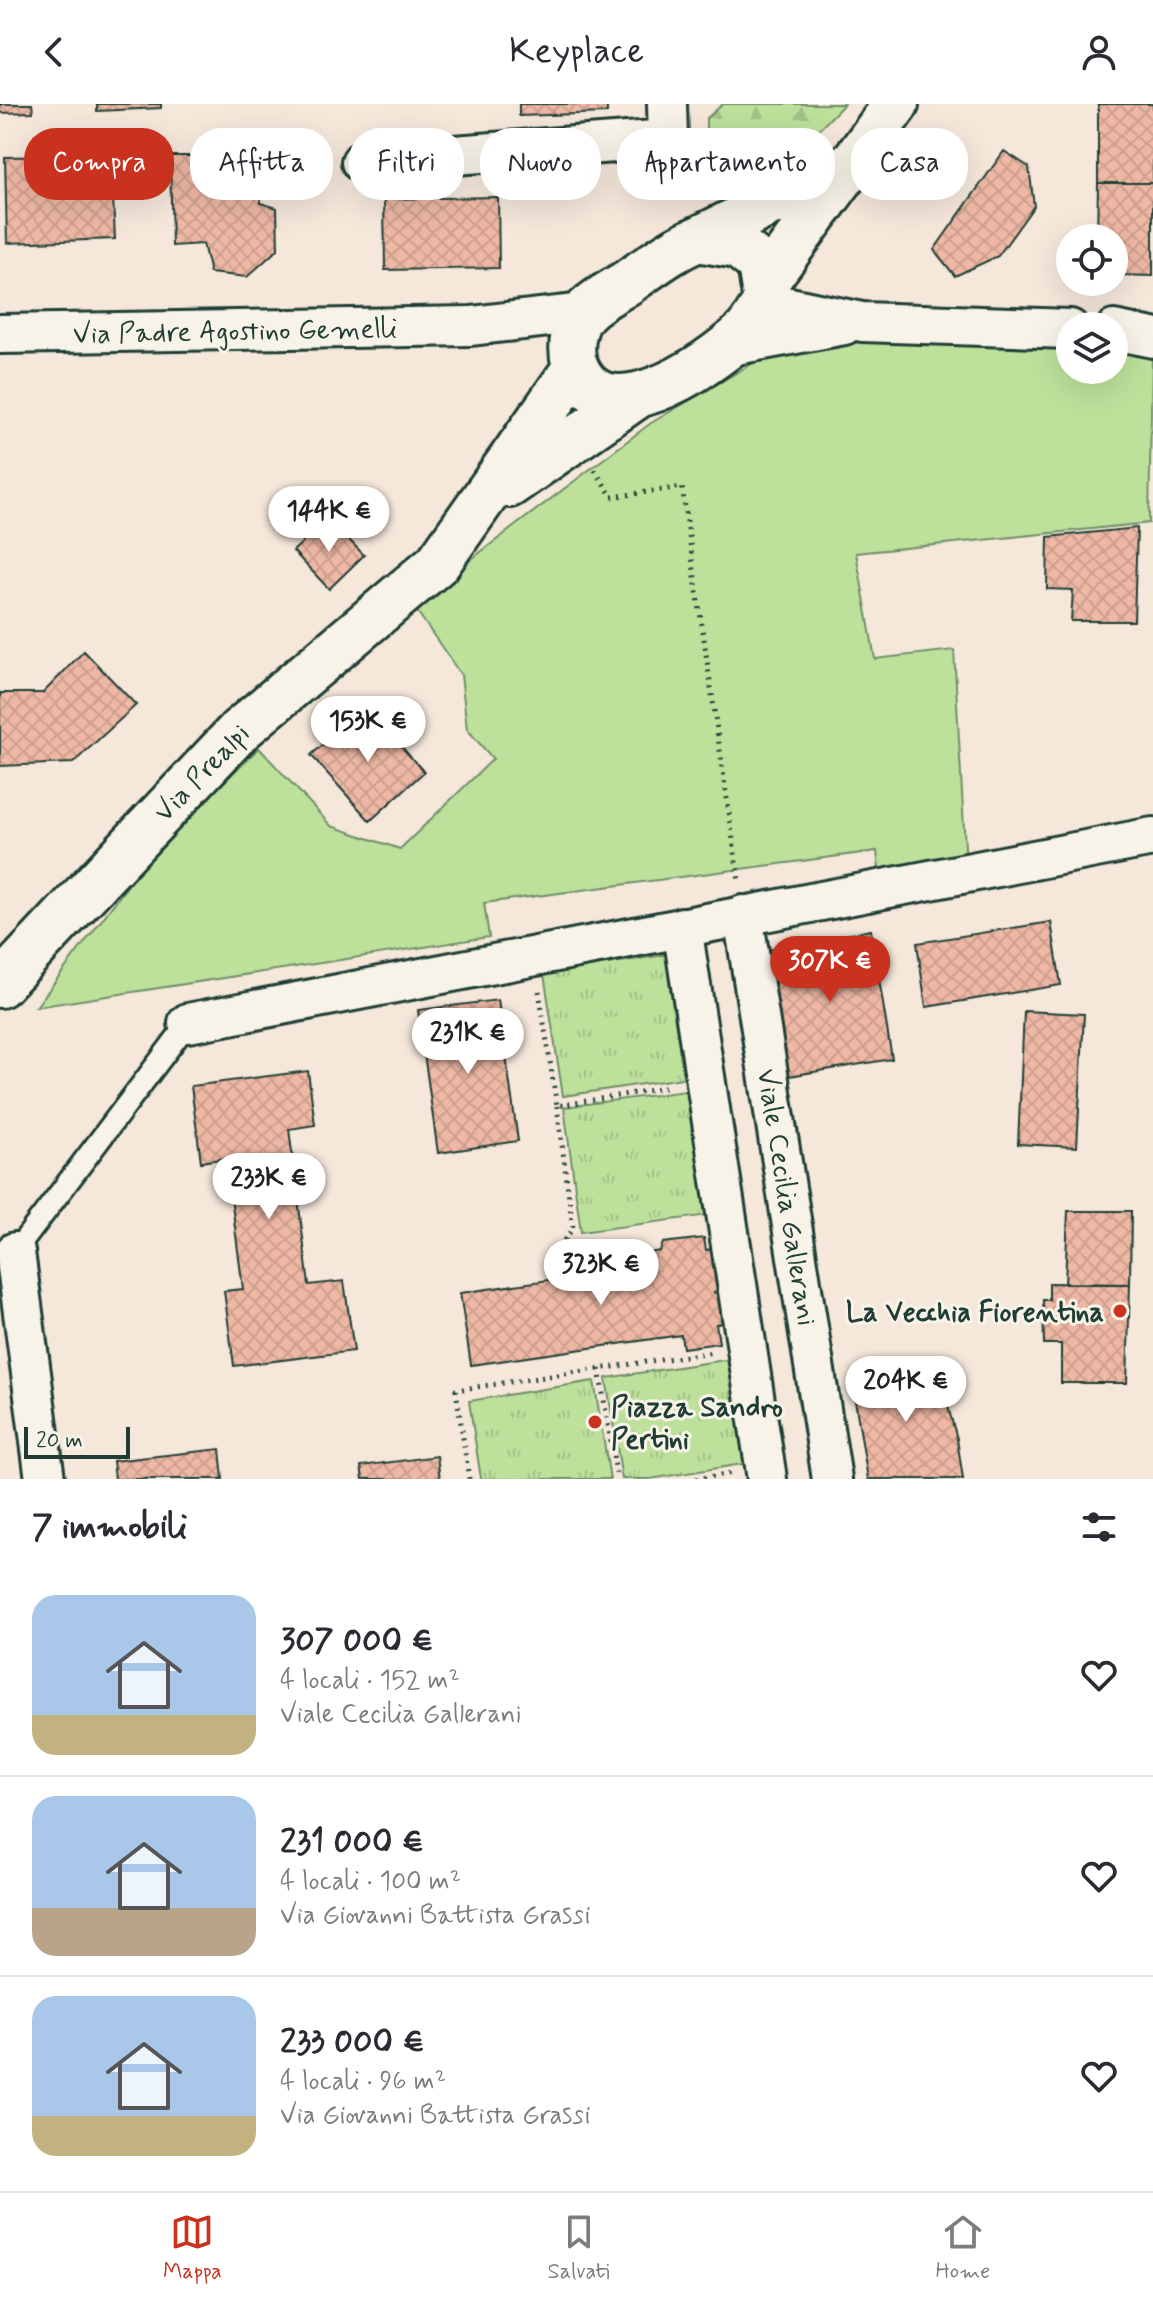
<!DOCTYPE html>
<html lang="it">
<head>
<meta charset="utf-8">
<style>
	body { margin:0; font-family:Mynerve,sans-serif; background:#f7f7f7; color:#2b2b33; height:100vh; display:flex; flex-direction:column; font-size:30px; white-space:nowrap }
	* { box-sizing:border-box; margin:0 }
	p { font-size:26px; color:#7c7c81 }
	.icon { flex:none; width:44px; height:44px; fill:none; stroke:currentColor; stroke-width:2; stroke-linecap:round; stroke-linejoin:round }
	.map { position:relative; height:1375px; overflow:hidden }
	.panel { display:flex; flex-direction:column; background:#fff; flex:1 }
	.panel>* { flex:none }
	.guide { position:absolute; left:24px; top:24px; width:1106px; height:72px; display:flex; gap:16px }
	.buttons { position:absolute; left:1056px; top:120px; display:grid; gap:16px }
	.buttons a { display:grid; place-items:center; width:72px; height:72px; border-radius:50%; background:#fff; box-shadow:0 8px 32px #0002; font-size:40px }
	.scale { position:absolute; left:24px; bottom:20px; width:106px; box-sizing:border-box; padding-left:8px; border:4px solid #1f3d34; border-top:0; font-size:22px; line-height:28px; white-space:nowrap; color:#1f3d34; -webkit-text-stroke:6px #f7f3e8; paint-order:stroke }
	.price { position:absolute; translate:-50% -68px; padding:0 18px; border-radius:28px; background:#fff; color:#222; font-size:26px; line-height:52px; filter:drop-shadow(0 2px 4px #0008) }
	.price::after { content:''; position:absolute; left:50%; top:48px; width:24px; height:18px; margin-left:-12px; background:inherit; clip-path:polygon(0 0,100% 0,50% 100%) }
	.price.selected { background:#c8321e; color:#fff }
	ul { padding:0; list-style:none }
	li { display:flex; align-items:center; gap:24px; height:200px; padding:0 32px }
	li+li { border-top:2px solid #e1e1e2 }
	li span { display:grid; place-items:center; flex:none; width:224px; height:160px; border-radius:24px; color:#555 }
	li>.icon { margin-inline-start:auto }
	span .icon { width:96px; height:96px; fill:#fffc; stroke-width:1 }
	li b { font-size:34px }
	h2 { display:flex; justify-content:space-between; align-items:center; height:96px; padding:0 32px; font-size:34px }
	.pill { padding:0 28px; border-radius:32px; background:#fff; box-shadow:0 8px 32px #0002; font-size:28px; line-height:72px }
	.pill.selected { background:#c8321e; color:#fff }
	header { display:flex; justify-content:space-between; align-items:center; height:104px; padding:0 32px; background:#fff; font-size:36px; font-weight:600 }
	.dock { display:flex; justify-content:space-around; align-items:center; height:112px; border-top:2px solid #e1e1e2; background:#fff; font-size:22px; color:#7c7c81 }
	.dock a { display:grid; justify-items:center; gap:4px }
	.dock .selected { color:#c8321e }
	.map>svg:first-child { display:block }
</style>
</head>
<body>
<header><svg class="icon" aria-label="back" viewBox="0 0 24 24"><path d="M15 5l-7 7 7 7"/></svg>Keyplace<svg class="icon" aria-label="person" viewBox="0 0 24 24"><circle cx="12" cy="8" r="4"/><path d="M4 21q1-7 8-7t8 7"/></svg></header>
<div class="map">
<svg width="1153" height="1375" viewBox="0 0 1153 1375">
	<defs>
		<pattern id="grass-tufts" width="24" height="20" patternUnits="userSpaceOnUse" patternTransform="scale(2)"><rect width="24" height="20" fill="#bde19b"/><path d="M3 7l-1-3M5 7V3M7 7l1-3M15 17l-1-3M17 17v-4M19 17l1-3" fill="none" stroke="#a2c286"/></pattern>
		<pattern id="forest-firs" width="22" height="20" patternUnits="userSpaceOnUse" patternTransform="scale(2)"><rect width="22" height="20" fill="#bde19b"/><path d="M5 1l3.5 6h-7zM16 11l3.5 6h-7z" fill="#a2c286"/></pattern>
		<pattern id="building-cross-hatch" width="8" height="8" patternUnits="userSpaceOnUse" patternTransform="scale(2)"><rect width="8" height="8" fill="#efb8a4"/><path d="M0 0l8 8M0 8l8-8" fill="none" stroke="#cc9f8e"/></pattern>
	</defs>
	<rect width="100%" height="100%" fill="#f5e7da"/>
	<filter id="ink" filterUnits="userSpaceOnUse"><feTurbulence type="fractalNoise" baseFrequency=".0125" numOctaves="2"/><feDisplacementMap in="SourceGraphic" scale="16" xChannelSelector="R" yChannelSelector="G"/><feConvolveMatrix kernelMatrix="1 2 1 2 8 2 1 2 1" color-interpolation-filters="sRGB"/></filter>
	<g filter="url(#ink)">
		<path fill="url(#grass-tufts)" stroke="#6e8f68" stroke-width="2" d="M677 849 696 972 563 992 544 870Z
			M700 985 717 1110 581 1128 564 1003Z
			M731 1255 749 1359 650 1375H622L606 1274Z
			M594 1277 610 1375H481L469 1297Z"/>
		<path fill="url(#forest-firs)" stroke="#6e8f68" stroke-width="2" d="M723 0H844L769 77 739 46 706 38V15Z"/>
		<path fill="#bde19b" stroke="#6e8f68" stroke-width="2" d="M856 238 1070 243V266H1114V244H1135L1152 256 1149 419 856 449 875 555 954 546 966 761 880 775 877 747 484 799 489 833 36 903 156 744 259 644 331 722 400 745 493 655 467 625 461 571 412 500 651 319 760 255Z"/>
		<path fill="url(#building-cross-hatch)" stroke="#1f3d34" stroke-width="2" d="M0 0H32L33 8 0 9Z
			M97 0H161V4L97 7Z
			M519 0H607V9L519 12Z
			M1098 0H1153V79H1098Z
			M1004 47 1029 63 1034 102 998 152 955 172 934 146Z
			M111 51 115 135 7 139 5 53Z
			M170 52H260L261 99 277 104 278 145 247 173 210 169 203 140 172 142Z
			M1098 79H1153V172L1114 171V134H1097Z
			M498 93 499 164 385 166 384 95Z
			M328 415 364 451 329 485 293 447Z
			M1137 424 1134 517H1071L1073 486 1047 485 1048 433Z
			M84 547 136 601 73 659 0 662V589H43Z
			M366 603 424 668 370 717 311 651Z
			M1051 818 1061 881 926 903 917 839Z
			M871 826 892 955 789 972 768 846Z
			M498 896 518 1037 438 1049 418 906Z
			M1024 907 1084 910 1077 1043 1018 1040Z
			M308 967 315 1021 289 1025 309 1181 344 1177 354 1247 234 1262 224 1187 243 1185 226 1054 201 1058 191 982Z
			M1068 1107H1131L1130 1180H1065Z
			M704 1134 706 1146 717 1144 723 1187 713 1188 722 1191 727 1219 716 1220 719 1239 683 1244 681 1231 471 1261 460 1189 638 1163 636 1151 660 1147 663 1139Z
			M1049 1179 1130 1180 1127 1279H1061V1240H1044L1043 1196H1049Z
			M935 1256 957 1335 963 1375H868L851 1272Z
			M220 1345 223 1375H115L113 1357Z
			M437 1352 440 1375H363L361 1362Z"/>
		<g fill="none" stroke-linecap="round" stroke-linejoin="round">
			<g stroke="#1f3d34" stroke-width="26">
				<path id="service" d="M15 1148 188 919"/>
			</g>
			<g stroke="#1f3d34" stroke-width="44">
				<path id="minor" d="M361 58 668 35 667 0
					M766 198 862 218 1070 225
					M1114 226 1153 234
					M0 230 471 222 583 209
					M725 243 844 221
					M743 811 832 1375
					M682 823 767 1375
					M188 919 1153 733
					M15 1148 45 1375"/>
			</g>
			<g stroke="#1f3d34" stroke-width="50">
				<path id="tertiary" d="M698 135 738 142 760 160 766 198C759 208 753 220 745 228 708 262 600 337 574 258 570 244 573 223 582 211 592 197 617 186 631 176 653 161 673 145 698 135Z
					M698 135 849 61
					M765 179 896 0
					M509 381 637 292
					M0 881 240 626 438 459 576 263"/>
			</g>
			<path stroke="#1f3d34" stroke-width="5" stroke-dasharray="2 6" stroke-linecap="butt" d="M595 366 612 393 682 383 739 778
				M539 887 557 1002 669 983
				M557 1002 573 1124 565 1135 570 1173
				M599 1265 617 1375
				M469 1375 456 1286 714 1248
				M696 1375 732 1369"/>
			<use href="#service" stroke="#f7f3e8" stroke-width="20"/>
			<use href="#minor" stroke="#f7f3e8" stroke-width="38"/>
			<use href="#tertiary" stroke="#f7f3e8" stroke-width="44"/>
		</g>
	</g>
	<g fill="#c8321e" stroke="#f7f3e8" stroke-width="3">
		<circle cx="1120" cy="1207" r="8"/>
		<circle cx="595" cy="1318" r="8"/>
	</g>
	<g text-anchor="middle" stroke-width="6" stroke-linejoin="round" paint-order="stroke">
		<g font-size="28" fill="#1f3d34" stroke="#f7f3e8">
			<text transform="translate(235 226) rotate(-1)" y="10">Via Padre Agostino Gemelli</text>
			<text transform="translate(201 668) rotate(-46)" y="10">Via Prealpi</text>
			<text transform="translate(788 1093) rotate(81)" y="10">Viale Cecilia Gallerani</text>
		</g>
		<g font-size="28" font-weight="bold" fill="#1f3d34" stroke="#f7f3e8" text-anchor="end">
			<text x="1104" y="1217">La Vecchia Fiorentina</text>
			<text x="611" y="1312" text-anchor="start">Piazza Sandro<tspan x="611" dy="32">Pertini</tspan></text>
		</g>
	</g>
</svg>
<div class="buttons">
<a><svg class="icon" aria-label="locate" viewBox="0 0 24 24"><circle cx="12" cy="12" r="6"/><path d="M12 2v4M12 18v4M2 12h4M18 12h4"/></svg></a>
<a><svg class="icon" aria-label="layers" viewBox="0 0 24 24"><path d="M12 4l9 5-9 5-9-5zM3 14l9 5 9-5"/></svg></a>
</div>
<div class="scale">20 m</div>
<b class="price" style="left:329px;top:450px">144K €</b>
<b class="price" style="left:368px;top:660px">153K €</b>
<b class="price selected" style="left:830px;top:900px">307K €</b>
<b class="price" style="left:468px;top:972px">231K €</b>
<b class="price" style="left:269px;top:1117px">233K €</b>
<b class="price" style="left:601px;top:1203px">323K €</b>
<b class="price" style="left:906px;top:1320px">204K €</b>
<div class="guide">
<a class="pill selected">Compra</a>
<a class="pill">Affitta</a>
<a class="pill">Filtri</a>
<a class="pill">Nuovo</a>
<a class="pill">Appartamento</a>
<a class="pill">Casa</a>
</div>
</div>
<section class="panel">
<h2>7 immobili<svg class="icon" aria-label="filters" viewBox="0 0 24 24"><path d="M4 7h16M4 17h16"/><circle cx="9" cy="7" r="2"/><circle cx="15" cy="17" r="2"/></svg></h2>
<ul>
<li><span style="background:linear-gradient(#a9c7e8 75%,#c2b280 0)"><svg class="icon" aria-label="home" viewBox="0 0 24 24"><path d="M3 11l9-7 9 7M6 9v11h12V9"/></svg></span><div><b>307 000 €</b><p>4 locali · 152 m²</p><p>Viale Cecilia Gallerani</p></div><svg class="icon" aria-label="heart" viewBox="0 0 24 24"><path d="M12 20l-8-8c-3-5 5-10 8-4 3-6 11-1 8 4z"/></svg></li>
<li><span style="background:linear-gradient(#a9c7e8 70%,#b9a48a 0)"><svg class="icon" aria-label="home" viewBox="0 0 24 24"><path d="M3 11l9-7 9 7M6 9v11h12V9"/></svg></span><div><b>231 000 €</b><p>4 locali · 100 m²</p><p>Via Giovanni Battista Grassi</p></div><svg class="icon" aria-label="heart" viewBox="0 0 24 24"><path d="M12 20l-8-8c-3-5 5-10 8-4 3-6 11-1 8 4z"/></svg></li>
<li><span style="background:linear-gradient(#a9c7e8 75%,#c2b280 0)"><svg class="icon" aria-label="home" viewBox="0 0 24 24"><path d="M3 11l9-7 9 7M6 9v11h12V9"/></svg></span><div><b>233 000 €</b><p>4 locali · 96 m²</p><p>Via Giovanni Battista Grassi</p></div><svg class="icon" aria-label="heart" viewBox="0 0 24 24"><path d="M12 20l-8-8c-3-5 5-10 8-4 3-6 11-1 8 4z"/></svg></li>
</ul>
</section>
<nav class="dock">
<a class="selected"><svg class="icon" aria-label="map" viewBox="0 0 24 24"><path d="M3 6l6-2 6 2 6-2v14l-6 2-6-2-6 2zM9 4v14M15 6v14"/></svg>Mappa</a>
<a><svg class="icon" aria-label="saved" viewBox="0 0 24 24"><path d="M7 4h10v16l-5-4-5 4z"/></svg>Salvati</a>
<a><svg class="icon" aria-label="home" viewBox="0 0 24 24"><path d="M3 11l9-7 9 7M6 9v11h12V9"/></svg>Home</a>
</nav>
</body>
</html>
